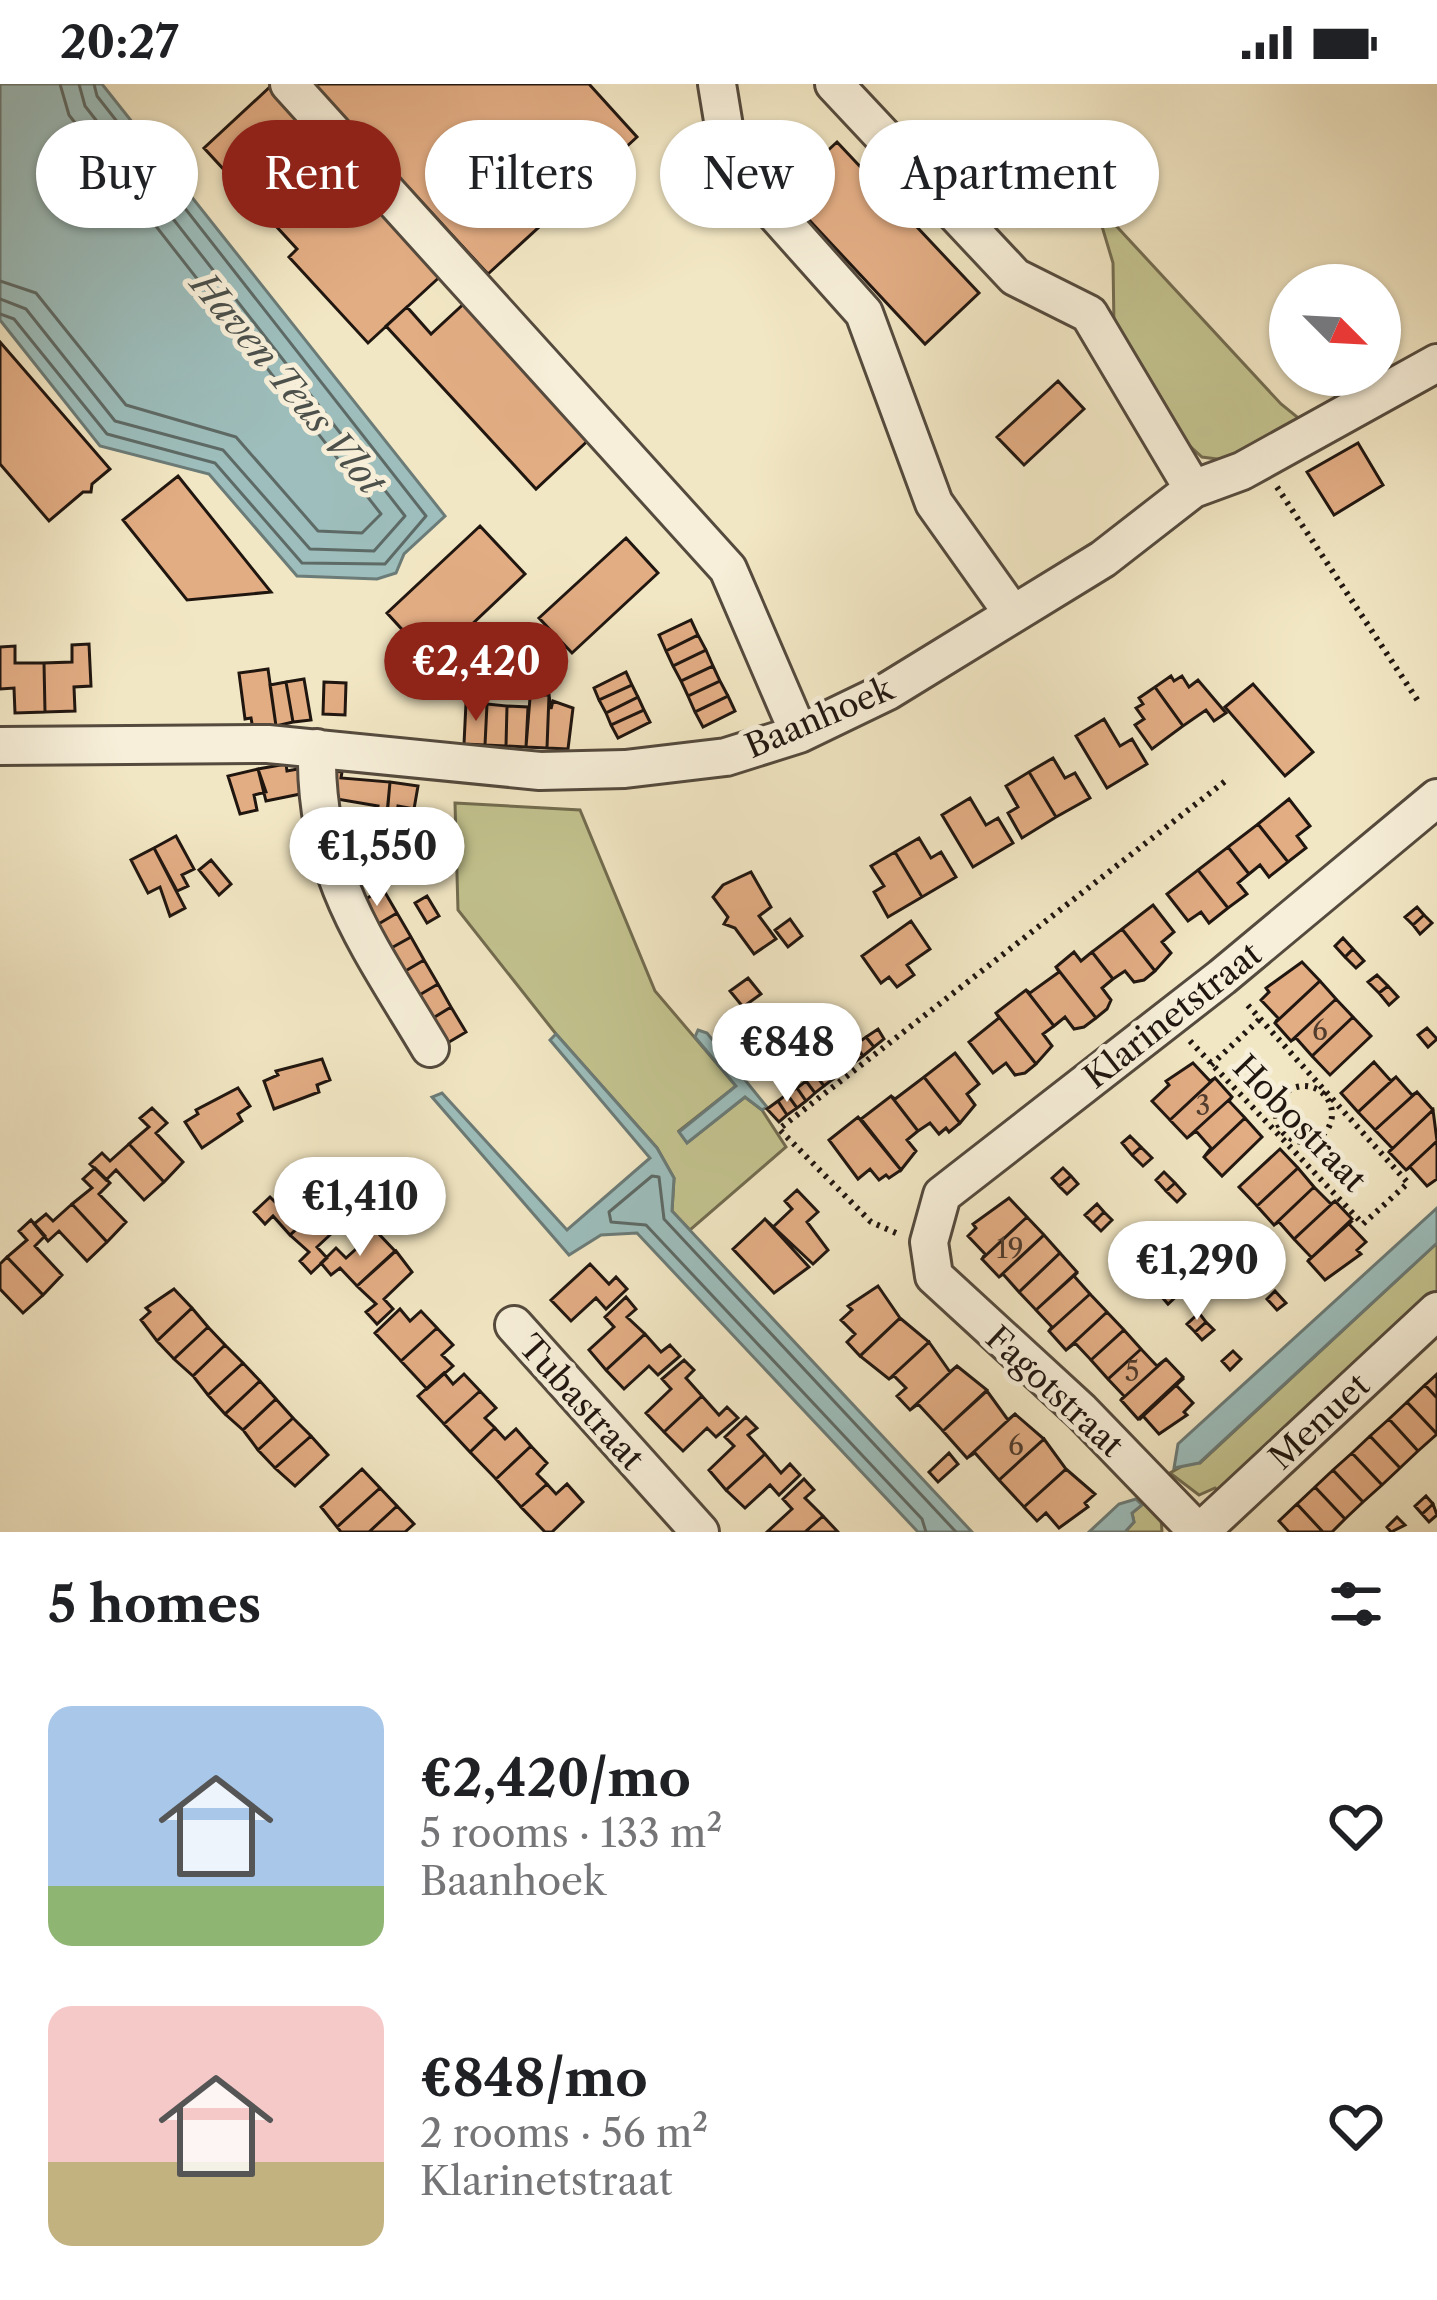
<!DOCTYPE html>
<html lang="en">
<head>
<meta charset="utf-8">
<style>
	body { margin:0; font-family:"Libre Caslon Text",serif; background:#f2f2f2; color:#202124; height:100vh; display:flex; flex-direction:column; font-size:45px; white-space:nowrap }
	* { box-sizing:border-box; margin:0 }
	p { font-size:39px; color:#757577 }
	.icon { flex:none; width:66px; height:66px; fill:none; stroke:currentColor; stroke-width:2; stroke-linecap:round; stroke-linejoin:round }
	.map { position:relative; height:1448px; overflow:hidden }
	.panel { display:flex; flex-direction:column; background:#fff; flex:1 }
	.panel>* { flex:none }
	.guide { position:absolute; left:36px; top:36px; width:1365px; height:108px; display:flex; gap:24px }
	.needle { width:78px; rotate:114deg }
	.fabs { position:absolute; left:1269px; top:180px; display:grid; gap:24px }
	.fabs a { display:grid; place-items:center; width:132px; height:132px; border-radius:50%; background:#fff; box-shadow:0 3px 9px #0004; font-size:60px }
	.price { position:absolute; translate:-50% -102px; padding:0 27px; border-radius:42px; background:#fff; color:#222; font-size:39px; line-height:78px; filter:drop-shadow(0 3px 6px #0008) }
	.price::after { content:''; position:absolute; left:50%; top:72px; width:36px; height:27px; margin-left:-18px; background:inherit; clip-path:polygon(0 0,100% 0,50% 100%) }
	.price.on { background:#8f2418; color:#fff }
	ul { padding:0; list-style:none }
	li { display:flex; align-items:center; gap:36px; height:300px; padding:0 48px }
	li span { display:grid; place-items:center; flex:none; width:336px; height:240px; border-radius:24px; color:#555 }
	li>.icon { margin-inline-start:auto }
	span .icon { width:144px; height:144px; fill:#fffc; stroke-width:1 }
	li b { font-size:51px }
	h2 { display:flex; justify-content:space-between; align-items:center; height:144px; padding:0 48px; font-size:51px }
	.chip { padding:0 42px; border-radius:54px; background:#fff; box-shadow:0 3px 9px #0004; font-size:42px; line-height:108px }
	.chip.on { background:#8f2418; color:#fff }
	.status { display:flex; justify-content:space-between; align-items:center; height:84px; padding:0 60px; background:#fff; direction:ltr }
	.status svg { height:33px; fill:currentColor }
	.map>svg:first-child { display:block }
</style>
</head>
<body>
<div class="status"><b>20:27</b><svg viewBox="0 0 49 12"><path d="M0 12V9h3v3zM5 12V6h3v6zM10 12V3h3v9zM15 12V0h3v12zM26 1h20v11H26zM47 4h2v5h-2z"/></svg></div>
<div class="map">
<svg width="1437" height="1448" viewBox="0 0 1437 1448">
	<rect width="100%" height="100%" fill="#f2e7c4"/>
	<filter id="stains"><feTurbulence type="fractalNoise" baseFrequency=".00167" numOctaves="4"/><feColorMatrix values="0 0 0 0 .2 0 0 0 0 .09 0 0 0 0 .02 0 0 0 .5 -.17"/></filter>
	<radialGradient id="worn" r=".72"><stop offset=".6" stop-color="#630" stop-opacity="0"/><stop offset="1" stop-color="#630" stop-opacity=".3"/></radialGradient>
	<path fill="#c3c38f" stroke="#726c50" stroke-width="3" d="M1095 119 1281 320 1312 345 1232 377 1202 373 1182 355 1114 242 1113 179Z
		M455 719 580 726 655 907 736 1002 679 1047 689 1057 745 1013 762 1026 786 1063 690 1146 672 1127 674 1094 657 1064 556 950 458 826Z
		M1437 1159V1207L1220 1409 1215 1404 1199 1411 1170 1389 1193 1376 1200 1379Z
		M1145 1418 1161 1434 1162 1448H1125L1134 1438 1132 1429Z"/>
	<path fill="#9dbebc" stroke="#6b7b77" stroke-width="3" d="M0 0H102L445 432 404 470 396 489 377 495 297 492 209 390 100 362 0 236Z
		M698 946 707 949 767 1023 762 1026 745 1013 687 1059 679 1048 736 1002 695 953Z
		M556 950 657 1064 674 1094 672 1127 972 1448H918L637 1149 601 1151 569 1171 432 1013 442 1009 567 1146 650 1074 550 956Z
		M1437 1124V1159L1199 1379 1174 1384 1178 1360Z
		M1136 1415 1142 1421 1132 1429 1134 1438 1125 1448H1089L1119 1420Z"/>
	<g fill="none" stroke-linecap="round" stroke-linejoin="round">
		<path stroke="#5e6a66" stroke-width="3" d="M0 197 36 209 126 321 236 353 318 447 362 449 381 430 69 31 60 0
			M0 215 26 225 115 337 223 366 310 465 374 467 405 432 85 22 79 0
			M0 230 14 235 107 350 215 379 302 479 385 480 426 432 97 12 94 0
			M926 1448 922 1435 646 1141 611 1138 609 1128 652 1092 659 1093 664 1135 956 1448"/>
	</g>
	<path fill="#e3ad84" stroke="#201610" stroke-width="3" d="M313 0H589L637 53 488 190Z
		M272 1 445 188 368 259 289 173 297 165 204 64Z
		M837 58 979 209 925 260 783 108Z
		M470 214 595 350 536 405 386 242 407 223 431 250Z
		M0 258 110 385 92 400 91 408H83L49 437 0 380Z
		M1058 297 1084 325 1024 381 997 353Z
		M1358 359 1383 401 1334 431 1307 388Z
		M178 392 271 508 187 516 123 436Z
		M480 442 525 490 432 578 387 529Z
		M626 454 658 489 572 569 539 534Z
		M691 536 698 551 666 567 659 551Z
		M698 551 706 566 673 582 666 567Z
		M89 560 91 602 74 603 75 627 45 628 44 579 72 578V561Z
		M15 562V579H44L45 628 15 629 14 604 0 605V563Z
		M706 566 713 582 681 597 673 582Z
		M713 582 720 597 688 612 681 597Z
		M268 585 276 642 253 645 251 634 245 635 239 589Z
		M626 588 632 601 599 616 594 604Z
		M1171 592 1174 597 1182 592 1189 603 1198 596 1226 629 1214 637 1206 626 1183 642 1155 603Z
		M304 595 311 636 293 638 286 598Z
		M720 597 728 612 695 628 688 612Z
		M286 598 293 638 276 642 270 601Z
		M324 598 346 599 345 631 323 630Z
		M1253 600 1313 668 1285 692 1225 623Z
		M632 601 638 613 606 629 599 616Z
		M1155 603 1183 642 1152 665 1135 641 1144 635 1136 624 1143 620 1139 614Z
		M545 611H549L547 664 526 663 530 614Z
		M549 611 551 625 553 617 573 624 568 665 547 664Z
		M728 612 735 627 703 643 695 628Z
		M638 613 644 626 611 641 606 629Z
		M466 619 487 620 485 661 464 660Z
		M487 620 507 622 506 662 485 661Z
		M507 622 528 623 526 663 506 662Z
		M644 626 650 638 618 654 611 641Z
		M1104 635 1120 662 1132 655 1147 680 1107 704 1076 652Z
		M1053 674 1065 694 1075 689 1090 714 1056 733 1029 688Z
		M286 680 287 687 303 684 310 708 266 717 258 685Z
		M258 685 266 708 254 711 257 726 240 730 228 692Z
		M320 685 342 688 341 694 390 698 386 744 374 741 378 722 325 713Z
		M1029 688 1056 733 1022 754 1008 729 1018 723 1006 702Z
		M390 698 418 702 414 725 398 722 395 741 386 740Z
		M970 714 986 741 998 734 1013 759 973 783 942 731Z
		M1289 715 1310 742 1297 752 1306 764 1288 778 1258 740Z
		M1258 740 1288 778 1269 793 1260 781 1249 790 1228 763Z
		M176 752 194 785 182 791 188 802 177 807 154 764Z
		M389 752 390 766 361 768 360 753Z
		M919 754 931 774 941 768 956 793 922 813 895 768Z
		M1228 763 1249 790 1238 799 1247 810 1228 824 1198 786Z
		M154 764 185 824 170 832 160 803 148 809 131 776Z
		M895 768 922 813 888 833 874 808 884 802 871 782Z
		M211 776 231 800 219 811 199 786Z
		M411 777 412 792 386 793 385 778Z
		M1198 786 1228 824 1209 839 1201 828 1188 837 1167 810Z
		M751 788 771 823 759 832 776 855 754 870 735 844 724 840 728 833 713 813 723 801Z
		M383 805 397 829 370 845 357 820Z
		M427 812 439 832 427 839 415 819Z
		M1153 821 1174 848 1162 858 1171 869 1155 887 1122 845Z
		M1417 823 1424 831 1413 841 1405 833Z
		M397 829 411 853 384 868 370 845Z
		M1424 831 1432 839 1420 850 1413 841Z
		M790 835 802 852 788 863 775 846Z
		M911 837 930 865 907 881 914 891 897 903 889 893 881 899 862 872Z
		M1122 845 1155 887 1144 896 1134 898 1125 887 1113 895 1092 868Z
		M411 853 424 876 397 892 384 868Z
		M1343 854 1353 865 1345 873 1335 862Z
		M1353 865 1364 877 1356 884 1345 873Z
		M1074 868 1081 877 1092 868 1113 895 1102 904 1111 916 1107 925 1096 934 1056 883Z
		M424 876 438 900 411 916 397 892Z
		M1302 878 1320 897 1275 939 1278 934 1261 916 1269 908 1266 904Z
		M1056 883 1096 934 1084 943 1074 945 1065 933 1054 942 1026 906 1030 909 1059 888Z
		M1377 891 1388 902 1379 909 1368 898Z
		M748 894 761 910 743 923 730 907Z
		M1320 897 1336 915 1291 957 1275 939Z
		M438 900 451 923 425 939 411 916Z
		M1388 902 1398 913 1389 921 1379 909Z
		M1026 906 1054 942 1043 950 1052 962 1036 980 996 929Z
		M1336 915 1353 933 1312 972 1296 954 1291 957Z
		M451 923 466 948 439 964 425 939Z
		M996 929 1036 980 1025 989 1015 991 1006 979 993 989 969 958 999 934Z
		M1353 933 1371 952 1330 991 1312 972Z
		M1427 944 1437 955 1428 963 1418 951Z
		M878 945 884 955 874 963 866 953Z
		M866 953 874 963 863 972 855 961Z
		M855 961 863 972 851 981 843 970Z
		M955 969 979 1000 967 1010 975 1021 960 1039 924 993Z
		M843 970 851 981 842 988 834 977Z
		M322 975 330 996 317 1001 319 1008 274 1025 264 997 278 991 276 987Z
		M834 977 842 988 833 995 825 984Z
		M1374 978 1391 997 1396 993 1358 1028 1341 1009Z
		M1193 979 1210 997 1215 994 1170 1036 1152 1017 1169 1001 1166 997Z
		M825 984 833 995 824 1002 815 990Z
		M815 990 824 1002 815 1009 806 997Z
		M924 993 960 1039 949 1048 946 1044 939 1050 930 1039 918 1047 891 1012 895 1015Z
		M1396 993 1412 1011 1417 1008 1375 1046 1358 1028Z
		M1215 994 1232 1013 1187 1054 1170 1036Z
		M806 997 815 1009 806 1017 797 1004Z
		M238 1004 250 1022 238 1030 242 1037 202 1064 185 1038 198 1030 196 1026Z
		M797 1004 806 1017 797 1024 787 1010Z
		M1417 1008 1433 1026 1389 1068 1392 1064 1375 1046Z
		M787 1010 797 1024 787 1031 778 1017Z
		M891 1012 918 1047 907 1056 916 1067 901 1086 861 1035Z
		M1232 1013 1229 1017 1245 1034 1204 1073 1211 1064 1196 1047 1187 1054Z
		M778 1017 787 1031 779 1038 767 1025Z
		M152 1024 167 1039 156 1049 183 1078 164 1098 129 1060 149 1043 140 1034Z
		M1433 1026 1437 1057 1406 1086 1389 1068Z
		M858 1033 901 1086 889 1094 886 1091 879 1096 870 1085 858 1095 829 1056Z
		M1245 1034 1262 1053 1222 1092 1204 1073Z
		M1130 1052 1141 1063 1132 1071 1122 1059Z
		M1437 1057V1095L1427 1102 1410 1083 1406 1086Z
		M129 1060 164 1098 144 1116 116 1086 106 1096 90 1080 102 1069 110 1077Z
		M1141 1063 1152 1074 1143 1082 1132 1071Z
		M1280 1065 1298 1084 1257 1122 1239 1103Z
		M95 1084 110 1099 99 1110 126 1138 107 1158 72 1120 92 1104 83 1095Z
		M1063 1084 1071 1092 1059 1102 1052 1094Z
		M1298 1084 1314 1103 1274 1141 1257 1122Z
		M1164 1088 1175 1099 1166 1107 1156 1096Z
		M1071 1092 1078 1100 1067 1110 1059 1102Z
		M309 1095 328 1116 290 1151 273 1132 265 1140 254 1128 270 1113 280 1123Z
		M1175 1099 1185 1110 1177 1118 1166 1107Z
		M1314 1103 1331 1120 1335 1117 1294 1155 1279 1138 1274 1141Z
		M797 1106 818 1128 807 1138 828 1166 813 1180 765 1135 773 1143 792 1125 785 1117Z
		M1009 1114 1027 1133 982 1175 985 1170 968 1152 976 1144 973 1140Z
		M329 1116 346 1136 317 1163 327 1174 311 1189 300 1177 309 1168 290 1151Z
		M1335 1117 1352 1135 1308 1177 1311 1173 1294 1155Z
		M72 1120 107 1158 87 1177 59 1147 48 1157 34 1140 46 1130 53 1137Z
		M1097 1120 1104 1128 1093 1139 1085 1131Z
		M1104 1128 1112 1136 1101 1147 1093 1139Z
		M1027 1133 1044 1151 999 1193 982 1175Z
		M765 1135 809 1183 774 1209 733 1165Z
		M31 1136 45 1152 35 1162 62 1191 43 1211 7 1173 27 1156 19 1147Z
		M1353 1136 1349 1140 1366 1158 1357 1166 1361 1170 1325 1196 1308 1177Z
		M1214 1141 1224 1153 1216 1160 1206 1149Z
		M376 1147 395 1167 357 1202 340 1184 331 1191 321 1179 336 1164 346 1174Z
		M1044 1151 1060 1169 1019 1208 1003 1190 999 1193Z
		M1224 1153 1235 1164 1227 1172 1216 1160Z
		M1131 1157 1138 1165 1127 1175 1119 1167Z
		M1138 1165 1146 1173 1134 1183 1127 1175Z
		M396 1167 412 1188 384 1215 393 1225 377 1240 366 1228 376 1220 357 1202Z
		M1060 1169 1077 1188 1036 1226 1019 1208Z
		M7 1173 43 1211 23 1229 0 1205V1180Z
		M1248 1178 1258 1189 1250 1197 1239 1185Z
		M590 1180 609 1200 616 1193 627 1205 606 1225 596 1214 571 1237 551 1216Z
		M1078 1188 1074 1192 1090 1210 1049 1247 1052 1243 1036 1226Z
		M1258 1189 1268 1200 1260 1208 1250 1197Z
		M1164 1193 1172 1201 1161 1212 1153 1204Z
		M1172 1201 1180 1209 1168 1220 1161 1212Z
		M878 1202 900 1234 860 1272 847 1258 855 1250 841 1236 852 1226 848 1222Z
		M174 1205 192 1224 157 1257 141 1236 150 1228 146 1224Z
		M1275 1207 1286 1219 1277 1226 1267 1215Z
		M1090 1210 1107 1228 1066 1266 1049 1247Z
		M626 1213 636 1225 627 1233 645 1250 606 1286 589 1266 614 1243 605 1233Z
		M192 1224 208 1243 174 1275 157 1257Z
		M400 1225 410 1237 421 1227 437 1244 401 1277 375 1249Z
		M1107 1228 1124 1246 1091 1276 1075 1259 1066 1266Z
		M1199 1229 1206 1238 1195 1248 1187 1240Z
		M900 1234 929 1258 889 1295 860 1272Z
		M1206 1238 1214 1246 1202 1256 1195 1248Z
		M208 1243 225 1261 193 1292 174 1275Z
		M437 1244 453 1261 442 1271 453 1282 427 1305 401 1277Z
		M1124 1246 1141 1265 1108 1295 1091 1276Z
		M645 1250 661 1268 670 1261 680 1272 658 1291 649 1282 624 1305 606 1286Z
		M929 1258 950 1288 957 1282 910 1326 897 1312 906 1304 894 1292 889 1295Z
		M225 1261 243 1279 208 1311 193 1292Z
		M1141 1265 1157 1282 1166 1275 1121 1316 1124 1312 1108 1295Z
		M1233 1267 1241 1275 1230 1286 1222 1277Z
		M1166 1275 1183 1293 1138 1335 1121 1316Z
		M684 1276 694 1286 686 1294 702 1312 664 1348 646 1329 671 1305 662 1295Z
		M243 1279 260 1297 225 1330 208 1311Z
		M957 1282 987 1306 943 1347 918 1320 910 1326Z
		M444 1289 453 1300 464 1290 480 1307 444 1340 418 1312Z
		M1437 1290V1314L1425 1301Z
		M1184 1294 1176 1301 1193 1319 1184 1328 1187 1331 1159 1350 1143 1332 1139 1336Z
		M260 1297 276 1315 243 1346 225 1330Z
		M1425 1301 1437 1314V1350L1407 1318Z
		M480 1307 496 1324 485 1334 495 1344 470 1368 444 1340Z
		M987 1307 1008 1336 1015 1330 967 1374 943 1347Z
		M702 1312 719 1331 727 1323 738 1334 716 1353 707 1344 683 1367 664 1348Z
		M276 1315 293 1334 258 1366 243 1346Z
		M1407 1318 1437 1350 1418 1367 1389 1335Z
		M1015 1330 1044 1355 999 1396 975 1369 967 1374Z
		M746 1333 757 1344 748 1351 765 1370 726 1406 709 1386 734 1362 725 1353Z
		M293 1334 311 1352 275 1384 258 1366Z
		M1389 1335 1418 1367 1400 1384 1370 1352Z
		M495 1344 505 1355 516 1345 531 1362 496 1395 470 1368Z
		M311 1352 328 1371 295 1402 275 1384Z
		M1370 1352 1400 1384 1382 1401 1352 1369Z
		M1044 1355 1066 1385 1024 1423 999 1396Z
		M531 1362 547 1379 537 1390 547 1400 521 1423 496 1395Z
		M949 1369 958 1380 938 1398 929 1388Z
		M1352 1369 1382 1401 1363 1418 1333 1386Z
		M765 1370 781 1389 790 1380 800 1391 779 1411 770 1401 745 1424 726 1406Z
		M362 1385 380 1404 337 1443 321 1423Z
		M1066 1385 1095 1410 1085 1419 1088 1423 1059 1444 1046 1429 1037 1437 1024 1423Z
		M1333 1386 1363 1418 1345 1435 1315 1403Z
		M804 1395 814 1406 805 1414 823 1432 805 1448H767L792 1425 783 1415Z
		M547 1400 556 1410 567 1400 583 1418 552 1448H545L521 1423Z
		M1315 1403 1345 1435 1332 1448H1323L1297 1420Z
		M380 1404 397 1422 369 1448H341L337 1443Z
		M1426 1412 1433 1420 1422 1430 1415 1422Z
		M1297 1420 1323 1448H1289L1279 1437Z
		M1433 1420 1437 1431 1429 1438 1422 1430Z
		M397 1422 414 1440 405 1448H369Z
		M823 1432 838 1448H805Z
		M1397 1433 1405 1441 1391 1448 1387 1443Z"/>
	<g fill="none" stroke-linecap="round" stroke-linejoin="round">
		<g stroke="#544a3d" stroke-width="42">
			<path id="minor" d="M289 0 728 485 799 650
				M717 0 730 79 864 229 934 419 1013 530
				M834 0 1015 193 1089 230 1193 405
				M0 662 268 660 540 687 625 685 726 673 799 650 888 607 1103 475 1193 405 1242 387 1437 279
				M317 664C314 791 368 860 430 964
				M514 1241 700 1448
				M1198 1448 1081 1327 934 1192 929 1158 942 1111 1222 893 1437 714
				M1200 1448 1437 1227"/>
		</g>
		<path stroke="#201610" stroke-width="6" stroke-dasharray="3 6" stroke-linecap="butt" d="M1277 403 1420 620
			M1190 957 1363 1140 1408 1099 1245 918
			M1211 981 1261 934
			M1276 1030a28 28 0 1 1 56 0a28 28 0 1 1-56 0Z
			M896 1149 871 1138 779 1045 1228 695"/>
		<use href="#minor" stroke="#f7efd9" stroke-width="36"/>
	</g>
	<g text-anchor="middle" stroke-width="10" stroke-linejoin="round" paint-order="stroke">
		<g font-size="27" fill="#513c2d">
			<text x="1320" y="956">6</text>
			<text x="1203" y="1031">3</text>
			<text x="1010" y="1174">19</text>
			<text x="1132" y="1297">5</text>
			<text x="1016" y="1371">6</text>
		</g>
		<g font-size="33" fill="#201610" stroke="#f7efd9">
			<text transform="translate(819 633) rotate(-23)" y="12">Baanhoek</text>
			<text transform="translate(1172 931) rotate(-38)" y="12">Klarinetstraat</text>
			<text transform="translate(1300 1039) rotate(46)" y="12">Hobostraat</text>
			<text transform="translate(1055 1307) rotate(43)" y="12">Fagotstraat</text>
			<text transform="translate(582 1318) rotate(48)" y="12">Tubastraat</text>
			<text transform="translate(1319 1337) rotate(-43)" y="12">Menuet</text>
		</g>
		<g font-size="36" font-style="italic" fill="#4c514c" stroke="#f7efd9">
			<text transform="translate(288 299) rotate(50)" y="13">Haven Teus Vlot</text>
		</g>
	</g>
	<rect width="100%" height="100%" filter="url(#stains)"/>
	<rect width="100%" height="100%" fill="url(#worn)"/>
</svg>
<div class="fabs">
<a><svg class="needle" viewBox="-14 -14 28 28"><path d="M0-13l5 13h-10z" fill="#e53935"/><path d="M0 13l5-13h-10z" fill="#757577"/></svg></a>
</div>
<b class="price on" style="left:476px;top:640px">€2,420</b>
<b class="price" style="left:377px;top:825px">€1,550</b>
<b class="price" style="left:787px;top:1021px">€848</b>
<b class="price" style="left:360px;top:1175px">€1,410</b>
<b class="price" style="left:1197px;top:1239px">€1,290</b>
<div class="guide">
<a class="chip">Buy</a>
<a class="chip on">Rent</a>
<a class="chip">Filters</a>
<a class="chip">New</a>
<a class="chip">Apartment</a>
</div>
</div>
<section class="panel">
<h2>5 homes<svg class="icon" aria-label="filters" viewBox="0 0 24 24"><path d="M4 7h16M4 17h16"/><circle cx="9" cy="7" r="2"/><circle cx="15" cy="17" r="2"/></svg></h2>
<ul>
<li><span style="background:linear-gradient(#a9c7e8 75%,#8fb573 0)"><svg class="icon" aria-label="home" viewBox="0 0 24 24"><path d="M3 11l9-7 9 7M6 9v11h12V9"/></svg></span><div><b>€2,420/mo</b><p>5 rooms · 133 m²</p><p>Baanhoek</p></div><svg class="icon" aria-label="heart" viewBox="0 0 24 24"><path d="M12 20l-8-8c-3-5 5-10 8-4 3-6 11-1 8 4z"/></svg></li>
<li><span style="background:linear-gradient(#f6c9c9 65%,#c2b280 0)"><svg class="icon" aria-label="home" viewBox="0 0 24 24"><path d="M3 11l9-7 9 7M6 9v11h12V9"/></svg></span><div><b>€848/mo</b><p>2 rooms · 56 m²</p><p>Klarinetstraat</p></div><svg class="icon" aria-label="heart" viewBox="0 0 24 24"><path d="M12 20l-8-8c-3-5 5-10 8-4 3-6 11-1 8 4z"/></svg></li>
</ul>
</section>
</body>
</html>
